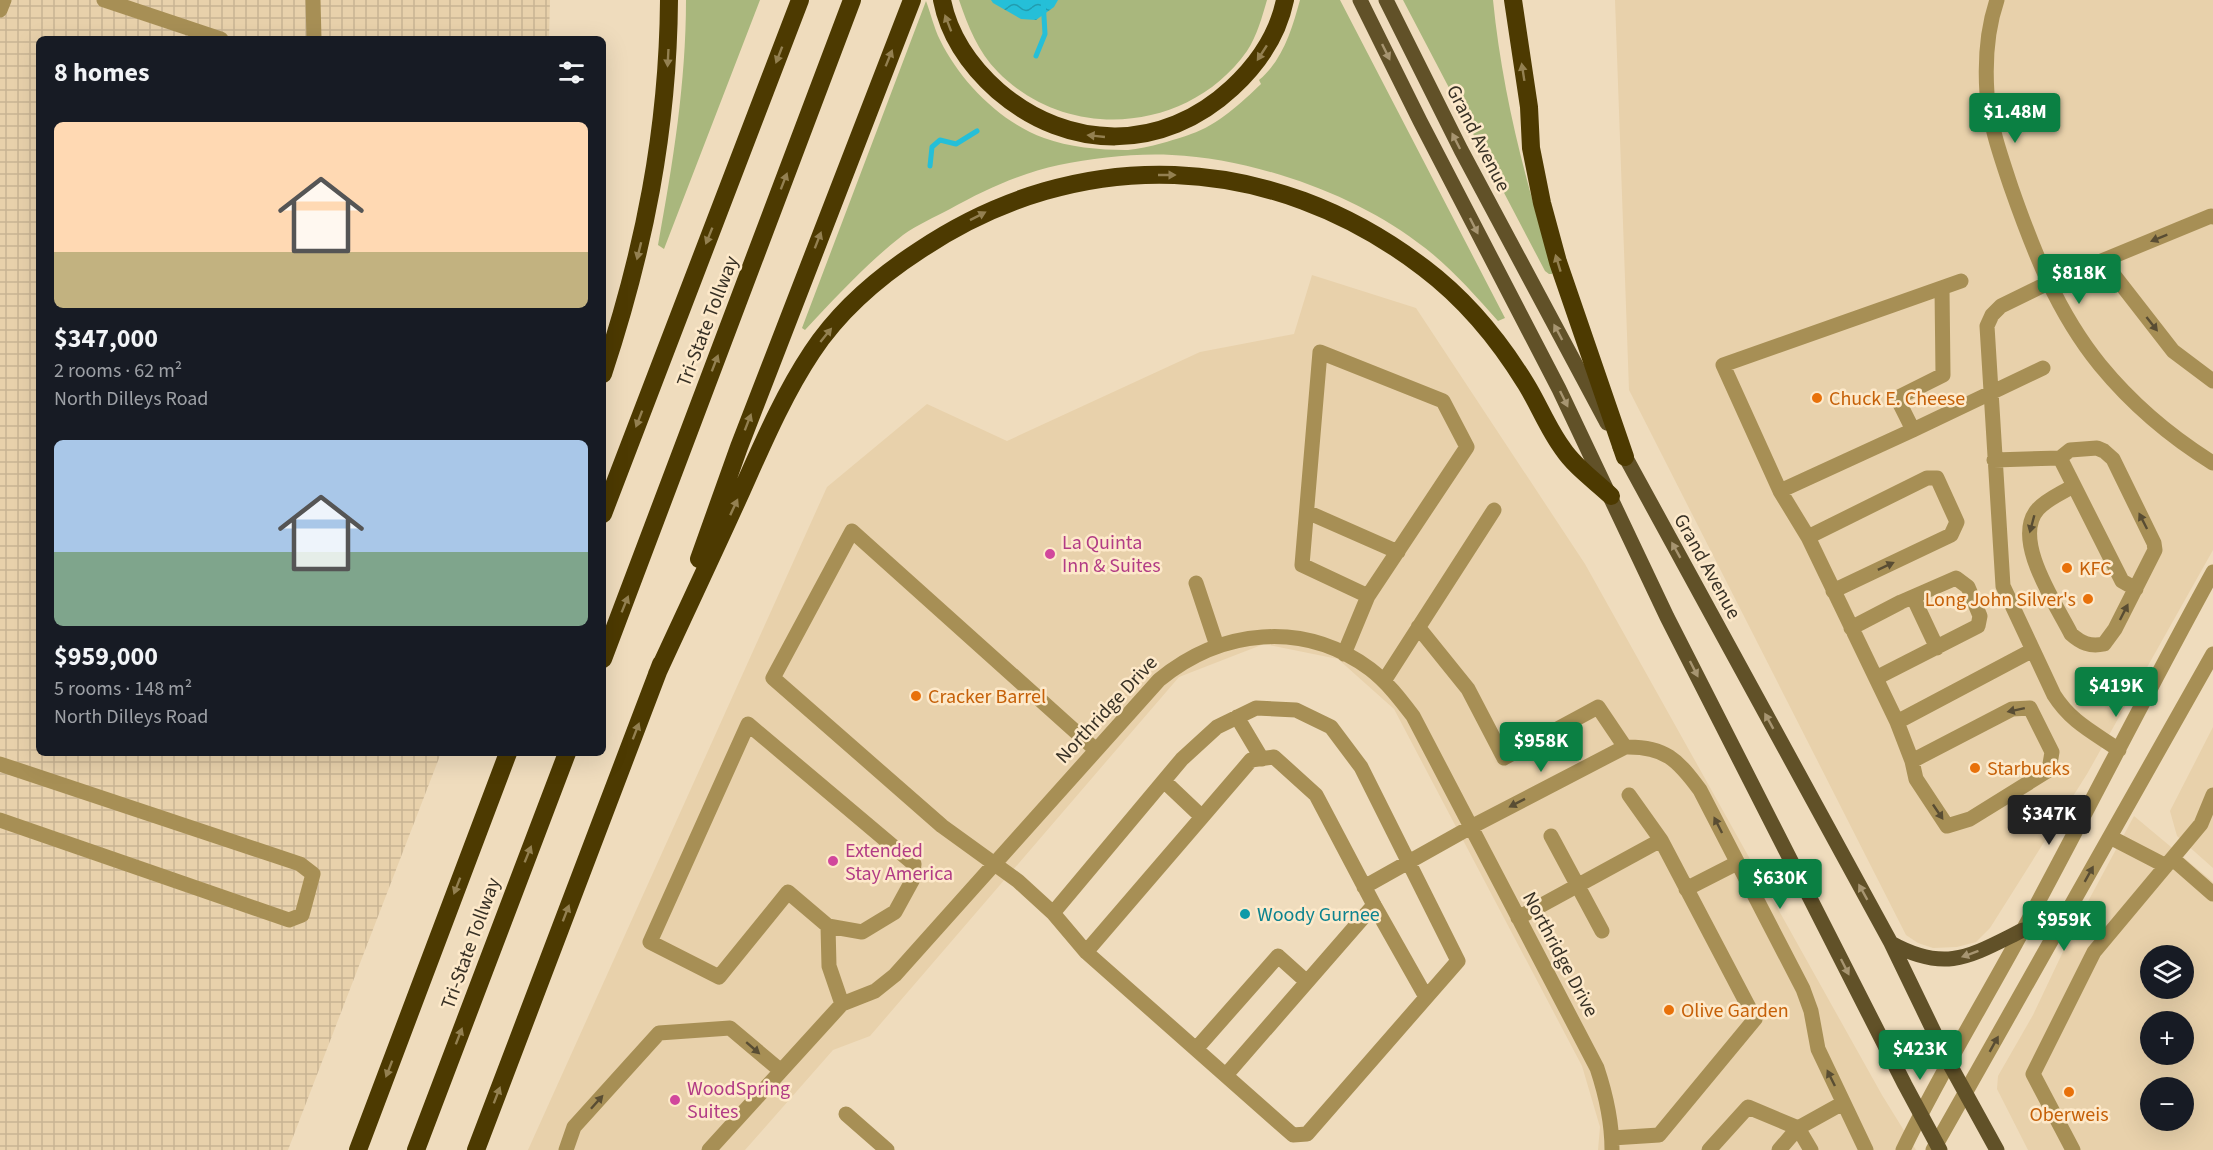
<!DOCTYPE html>
<html lang="en">
<head>
<meta charset="utf-8">
<style>
	body { margin:0; font-family:"Source Sans 3",sans-serif; background:#242831; color:#f1f3f6; height:100vh; display:flex; flex-direction:column; font-size:22px; white-space:nowrap }
	* { box-sizing:border-box; margin:0 }
	p { font-size:20px; color:#9ea1a6 }
	.icon { flex:none; width:33px; height:33px; fill:none; stroke:currentColor; stroke-width:2; stroke-linecap:round; stroke-linejoin:round }
	.map { position:relative; flex:1; overflow:hidden }
	.details { position:absolute; left:36px; top:36px; width:570px; height:720px; display:flex; flex-direction:column; background:#171b24; border-radius:9px; box-shadow:0 6px 24px #0002 }
	.details>* { flex:none }
	.fabs { position:absolute; left:2140px; top:945px; display:grid; gap:12px }
	.fabs a { display:grid; place-items:center; width:54px; height:54px; border-radius:50%; background:#171b24; box-shadow:0 6px 24px #0002; font-size:30px }
	.price { position:absolute; translate:-50% -51px; padding:0 14px; border-radius:6px; background:#0b8043; color:#fff; font-size:20px; line-height:39px; filter:drop-shadow(0 2px 3px #0008) }
	.price::after { content:''; position:absolute; left:50%; top:36px; width:18px; height:14px; margin-left:-9px; background:inherit; clip-path:polygon(0 0,100% 0,50% 100%) }
	.price.active { background:#222; color:#fff }
	ul { padding:0; list-style:none }
	li { display:grid; align-content:center; gap:12px; height:318px; padding:0 18px }
	li span { display:grid; place-items:center; height:186px; border-radius:9px; color:#555 }
	li>.icon { margin-inline-start:auto }
	span .icon { width:108px; height:108px; fill:#fffc; stroke-width:1 }
	li b { font-size:26px }
	h2 { display:flex; justify-content:space-between; align-items:center; height:72px; padding:0 18px; font-size:26px }
	.map>svg:first-child { display:block }
</style>
</head>
<body>
<div class="map">
<svg width="2213" height="1150" viewBox="0 0 2213 1150">
	<defs>
		<pattern id="industrial-grid" width="8" height="8" patternUnits="userSpaceOnUse" patternTransform="scale(1.5)"><rect width="8" height="8" fill="#e8d1ab"/><path d="M0 4h8M4 0v8" fill="none" stroke="#c8b493"/></pattern>
		<pattern id="water-waves" width="16" height="10" patternUnits="userSpaceOnUse" patternTransform="scale(1.5)"><rect width="16" height="10" fill="#25bfd8"/><path d="M0 5q4-4 8 0t8 0" fill="none" stroke="#219caf"/></pattern>
	</defs>
	<rect width="100%" height="100%" fill="#efdcbd"/>
	<path fill="#e8d1ab" fill-rule="evenodd" d="M1615 0H2213V550L2087 774 1990 928 1976 942 1957 947 1933 948 1918 943 1906 935 1629 390Z
		M1312 275 1416 308 1585 564 1882 1095 1916 1150H1598L1600 1127 1582 1066 1394 709 1338 659 1264 644 1179 677 870 1036 833 1050 745 1150H528L827 487 927 404 1007 441 1200 352 1294 334Z
		M2213 727V868L2177 836 2170 811Z
		M2134 816 2213 882V1150H2028L1997 1089 1998 1076 2033 1015 2078 920ZM2151 956H2184V988H2151ZM2151 1022H2184V1054H2151ZM2151 1088H2184V1120H2151Z"/>
	<path fill="url(#industrial-grid)" d="M0 0H550L549 39H39V753H441L288 1150H0Z"/>
	<path fill="#a9b77d" d="M686 0H760L664 249 658 245C673 163 686 83 686 0Z
		M959 0H1267C1262 17 1257 36 1247 51 1189 133 1068 143 998 72 978 52 968 26 959 0Z
		M1300 0H1340L1505 318 1498 321C1473 293 1448 264 1417 242 1352 193 1254 159 1172 155 1135 153 1095 158 1059 165 1021 173 984 190 950 209 935 217 917 225 903 235 867 263 836 297 805 330L802 328 926 1C931 14 934 28 940 40 960 81 1000 122 1044 138 1068 147 1100 150 1125 150 1141 150 1175 140 1191 134 1218 125 1241 103 1261 84L1259 80C1283 60 1292 29 1300 0Z
		M1403 0H1493C1502 91 1525 181 1553 268L1552 274H1549L1545 271Z"/>
	<path fill="url(#water-waves)" d="M991 0H1058L1054 7 1036 20 1021 19 993 3Z"/>
	<g fill="none" stroke-linecap="round" stroke-linejoin="round">
		<path stroke="#25bfd8" stroke-width="5" d="M1036 56 1045 34 1043 0
			M930 166 932 147 940 140 956 144 977 131"/>
		<path stroke="#a78f55" stroke-width="15" d="M104 0 221 39
			M313 0 314 39
			M1997 0C1987 29 1985 64 1987 94 1990 126 2001 157 2011 187 2033 250 2057 312 2100 365 2132 404 2171 437 2213 463
			M0 10 4 0
			M2103 261 2173 351 2213 381
			M1913 430 1897 398 1943 375 1942 288
			M2060 458 2122 581 2136 589
			M1994 460 2060 458 2070 450 2097 448 2104 451 2113 459 2154 543 2155 550 2115 629 2104 644C2090 647 2081 643 2071 634 2056 604 2011 539 2038 509 2047 499 2062 493 2073 486
			M1780 491 1913 430 2043 368
			M1307 512 1398 552
			M1808 537 1927 478H1937L1957 522 1951 535 1833 591
			M1196 583 1217 646
			M1913 597 1937 648
			M1418 627 1468 689 1504 758 1598 707 1625 747
			M1851 628 1901 602 1956 578 1968 587 1980 616 1978 626 1876 678
			M1344 654 1368 596 1467 447 1443 401 1320 352 1302 565 1368 596
			M1384 681 1494 510
			M1237 717 1262 759
			M1897 722 2033 650
			M748 724 914 864 912 881 895 912 862 932 828 926 788 892 719 977 650 942Z
			M2119 750C2093 732 2071 722 2054 695L2003 586 1987 326 1992 315 2001 306 2048 283 2211 216 2213 217
			M1912 761 2012 709 2030 708 2052 752 2049 770 1970 819 1947 826 1916 779 1912 761 1897 722 1808 537 1780 491 1723 365 1961 281
			M0 764 300 864 313 874 302 915 289 920 0 820
			M1164 781 1202 817
			M1551 836 1602 931
			M2110 837 2166 866
			M2173 859 2213 894
			M1364 887 1471 827 1625 747C1665 746 1678 760 1700 790L1803 989 1811 1011 1818 1049 1866 1150
			M1686 889 1737 863
			M1053 913 1182 759 1217 727 1256 708 1296 710 1331 727 1361 767 1458 961 1307 1134 1293 1135 1086 952 1053 913 1018 881 942 826 773 678 852 531 1096 750
			M1518 918 1661 840
			M828 926 829 966 842 1004
			M1086 952 1251 760 1274 757 1316 795 1374 905 1426 997
			M1196 1049 1278 956 1307 982
			M1226 1075 1374 905
			M846 1114 887 1150
			M1612 1138 1659 1135 1755 1019 1661 840 1629 795
			M566 1150 574 1127 659 1033 730 1028 781 1071
			M709 1150 842 1004 875 991 895 975 1159 680C1221 629 1303 620 1370 669 1387 682 1400 699 1413 716L1597 1068C1606 1095 1612 1120 1612 1150
			M1709 1150 1748 1107 1798 1128 1811 1150
			M1779 1150 1798 1128 1843 1103
			M1903 1150C1939 1075 1983 1004 2023 930 2087 812 2148 690 2213 572
			M1933 1150 2213 654
			M2073 1150 2033 1074 2094 952 2201 824 2213 795"/>
		<path stroke="#615128" stroke-width="15" d="M1360 0 1420 121 1559 389 1667 617 1905 1085 1940 1150
			M1386 0 1461 150 1607 423
			M1620 447 1891 943 1949 1063 1997 1150
			M1891 943C1947 974 1972 955 2023 930"/>
		<path stroke="#4d3a01" stroke-width="18" d="M942 0C949 36 971 67 998 91 1069 152 1163 152 1232 88 1258 64 1278 34 1285 0
			M1513 0 1529 107 1531 148 1542 203 1558 262 1625 457
			M603 374C644 250 668 131 669 0
			M603 514 800 0
			M699 559 739 447 912 0
			M603 659 852 0
			M657 674C685 613 714 552 742 490 763 443 784 394 812 352 839 311 880 276 920 250 1080 143 1271 151 1424 268 1465 299 1499 340 1526 384 1539 405 1548 429 1563 449 1575 467 1595 481 1611 496
			M358 1150 508 753
			M416 1150 567 753
			M476 1150 661 664"/>
	</g>
	<defs><path id="oneway-solid" d="M-6-.8H1V-3.2L6.5 0L1 3.2V.8H-6Z" transform="scale(1.5)"/></defs>
	<g fill="#938051">
		<use href="#oneway-solid" transform="translate(948 23) rotate(-111)"/>
		<use href="#oneway-solid" transform="translate(1262 53) rotate(123)"/>
		<use href="#oneway-solid" transform="translate(779 55) rotate(111)"/>
		<use href="#oneway-solid" transform="translate(668 58) rotate(93)"/>
		<use href="#oneway-solid" transform="translate(889 58) rotate(-68)"/>
		<use href="#oneway-solid" transform="translate(1523 72) rotate(-99)"/>
		<use href="#oneway-solid" transform="translate(1096 136) rotate(-174)"/>
		<use href="#oneway-solid" transform="translate(1167 175)"/>
		<use href="#oneway-solid" transform="translate(784 181) rotate(-69)"/>
		<use href="#oneway-solid" transform="translate(978 216) rotate(-27)"/>
		<use href="#oneway-solid" transform="translate(709 236) rotate(112)"/>
		<use href="#oneway-solid" transform="translate(818 240) rotate(-69)"/>
		<use href="#oneway-solid" transform="translate(639 251) rotate(104)"/>
		<use href="#oneway-solid" transform="translate(1558 263) rotate(-107)"/>
		<use href="#oneway-solid" transform="translate(826 335) rotate(-51)"/>
		<use href="#oneway-solid" transform="translate(715 363) rotate(-69)"/>
		<use href="#oneway-solid" transform="translate(639 419) rotate(111)"/>
		<use href="#oneway-solid" transform="translate(748 422) rotate(-69)"/>
		<use href="#oneway-solid" transform="translate(734 507) rotate(-65)"/>
		<use href="#oneway-solid" transform="translate(625 604) rotate(-68)"/>
		<use href="#oneway-solid" transform="translate(636 731) rotate(-69)"/>
		<use href="#oneway-solid" transform="translate(528 854) rotate(-68)"/>
		<use href="#oneway-solid" transform="translate(457 886) rotate(111)"/>
		<use href="#oneway-solid" transform="translate(566 913) rotate(-69)"/>
		<use href="#oneway-solid" transform="translate(459 1036) rotate(-69)"/>
		<use href="#oneway-solid" transform="translate(389 1069) rotate(111)"/>
		<use href="#oneway-solid" transform="translate(497 1095) rotate(-69)"/>
	</g>
	<g fill="#a79571">
		<use href="#oneway-solid" transform="translate(1386 52) rotate(64)"/>
		<use href="#oneway-solid" transform="translate(1456 141) rotate(-117)"/>
		<use href="#oneway-solid" transform="translate(1474 226) rotate(63)"/>
		<use href="#oneway-solid" transform="translate(1558 332) rotate(-118)"/>
		<use href="#oneway-solid" transform="translate(1564 399) rotate(64)"/>
		<use href="#oneway-solid" transform="translate(1676 550) rotate(-119)"/>
		<use href="#oneway-solid" transform="translate(1694 669) rotate(63)"/>
		<use href="#oneway-solid" transform="translate(1769 721) rotate(-119)"/>
		<use href="#oneway-solid" transform="translate(1863 892) rotate(-119)"/>
		<use href="#oneway-solid" transform="translate(1970 954) rotate(160)"/>
		<use href="#oneway-solid" transform="translate(1845 967) rotate(63)"/>
	</g>
	<g fill="#594d33">
		<use href="#oneway-solid" transform="translate(2159 238) rotate(158)"/>
		<use href="#oneway-solid" transform="translate(2152 324) rotate(52)"/>
		<use href="#oneway-solid" transform="translate(2143 521) rotate(-117)"/>
		<use href="#oneway-solid" transform="translate(2032 524) rotate(105)"/>
		<use href="#oneway-solid" transform="translate(1886 566) rotate(-25)"/>
		<use href="#oneway-solid" transform="translate(2124 612) rotate(-63)"/>
		<use href="#oneway-solid" transform="translate(2016 710) rotate(168)"/>
		<use href="#oneway-solid" transform="translate(1517 803) rotate(153)"/>
		<use href="#oneway-solid" transform="translate(1938 812) rotate(56)"/>
		<use href="#oneway-solid" transform="translate(1718 825) rotate(-117)"/>
		<use href="#oneway-solid" transform="translate(2089 874) rotate(-61)"/>
		<use href="#oneway-solid" transform="translate(1994 1044) rotate(-61)"/>
		<use href="#oneway-solid" transform="translate(753 1048) rotate(41)"/>
		<use href="#oneway-solid" transform="translate(1831 1078) rotate(-116)"/>
		<use href="#oneway-solid" transform="translate(597 1102) rotate(-48)"/>
	</g>
	<g fill="#e8710a" stroke="#fde9ca" stroke-width="2">
		<circle cx="1817" cy="398" r="6"/>
		<circle cx="2067" cy="568" r="6"/>
		<circle cx="2088" cy="599" r="6"/>
		<circle cx="916" cy="696" r="6"/>
		<circle cx="1975" cy="768" r="6"/>
		<circle cx="1669" cy="1010" r="6"/>
		<circle cx="2069" cy="1092" r="6"/>
	</g>
	<g fill="#d1479c" stroke="#fde9ca" stroke-width="2">
		<circle cx="1050" cy="554" r="6"/>
		<circle cx="833" cy="861" r="6"/>
		<circle cx="675" cy="1100" r="6"/>
	</g>
	<circle fill="#0f9aa8" stroke="#fde9ca" stroke-width="2" cx="1245" cy="914" r="6"/>
	<g text-anchor="middle" stroke-width="5" stroke-linejoin="round" paint-order="stroke">
		<g font-size="20" fill="#383125" stroke="#fde9ca">
			<text transform="translate(1479 138) rotate(63)" y="7">Grand Avenue</text>
			<text transform="translate(707 321) rotate(-69)" y="7">Tri-State Tollway</text>
			<text transform="translate(1708 566) rotate(61)" y="7">Grand Avenue</text>
			<text transform="translate(1106 709) rotate(-47)" y="7">Northridge Drive</text>
			<text transform="translate(470 943) rotate(-70)" y="7">Tri-State Tollway</text>
			<text transform="translate(1561 954) rotate(62)" y="7">Northridge Drive</text>
		</g>
		<g font-size="20" fill="#c56008" stroke="#fde9ca" text-anchor="start">
			<text x="1829" y="405">Chuck E. Cheese</text>
			<text x="2079" y="575">KFC</text>
			<text x="2076" y="606" text-anchor="end">Long John Silver's</text>
			<text x="928" y="703">Cracker Barrel</text>
			<text x="1987" y="775">Starbucks</text>
			<text x="1681" y="1017">Olive Garden</text>
			<text x="2069" y="1121" text-anchor="middle">Oberweis</text>
		</g>
		<g font-size="20" fill="#b23c85" stroke="#fde9ca" text-anchor="start">
			<text x="1062" y="549">La Quinta<tspan x="1062" dy="23">Inn &amp; Suites</tspan></text>
			<text x="845" y="857">Extended<tspan x="845" dy="23">Stay America</tspan></text>
			<text x="687" y="1095">WoodSpring<tspan x="687" dy="23">Suites</tspan></text>
		</g>
		<g font-size="20" fill="#0d838f" stroke="#fde9ca" text-anchor="start">
			<text x="1257" y="921">Woody Gurnee</text>
		</g>
	</g>
</svg>
<div class="fabs">
<a><svg class="icon" aria-label="layers" viewBox="0 0 24 24"><path d="M12 4l9 5-9 5-9-5zM3 14l9 5 9-5"/></svg></a>
<a>+</a>
<a>−</a>
</div>
<b class="price" style="left:2015px;top:144px">$1.48M</b>
<b class="price" style="left:2079px;top:305px">$818K</b>
<b class="price" style="left:2116px;top:718px">$419K</b>
<b class="price" style="left:1541px;top:773px">$958K</b>
<b class="price active" style="left:2049px;top:846px">$347K</b>
<b class="price" style="left:1780px;top:910px">$630K</b>
<b class="price" style="left:2064px;top:952px">$959K</b>
<b class="price" style="left:1920px;top:1081px">$423K</b>
<section class="details">
<h2>8 homes<svg class="icon" aria-label="filters" viewBox="0 0 24 24"><path d="M4 7h16M4 17h16"/><circle cx="9" cy="7" r="2"/><circle cx="15" cy="17" r="2"/></svg></h2>
<ul>
<li><span style="background:linear-gradient(#ffd9b3 70%,#c2b280 0)"><svg class="icon" aria-label="home" viewBox="0 0 24 24"><path d="M3 11l9-7 9 7M6 9v11h12V9"/></svg></span><div><b>$347,000</b><p>2 rooms · 62 m²</p><p>North Dilleys Road</p></div></li>
<li><span style="background:linear-gradient(#a9c7e8 60%,#7fa58c 0)"><svg class="icon" aria-label="home" viewBox="0 0 24 24"><path d="M3 11l9-7 9 7M6 9v11h12V9"/></svg></span><div><b>$959,000</b><p>5 rooms · 148 m²</p><p>North Dilleys Road</p></div></li>
</ul>
</section>
</div>
</body>
</html>
